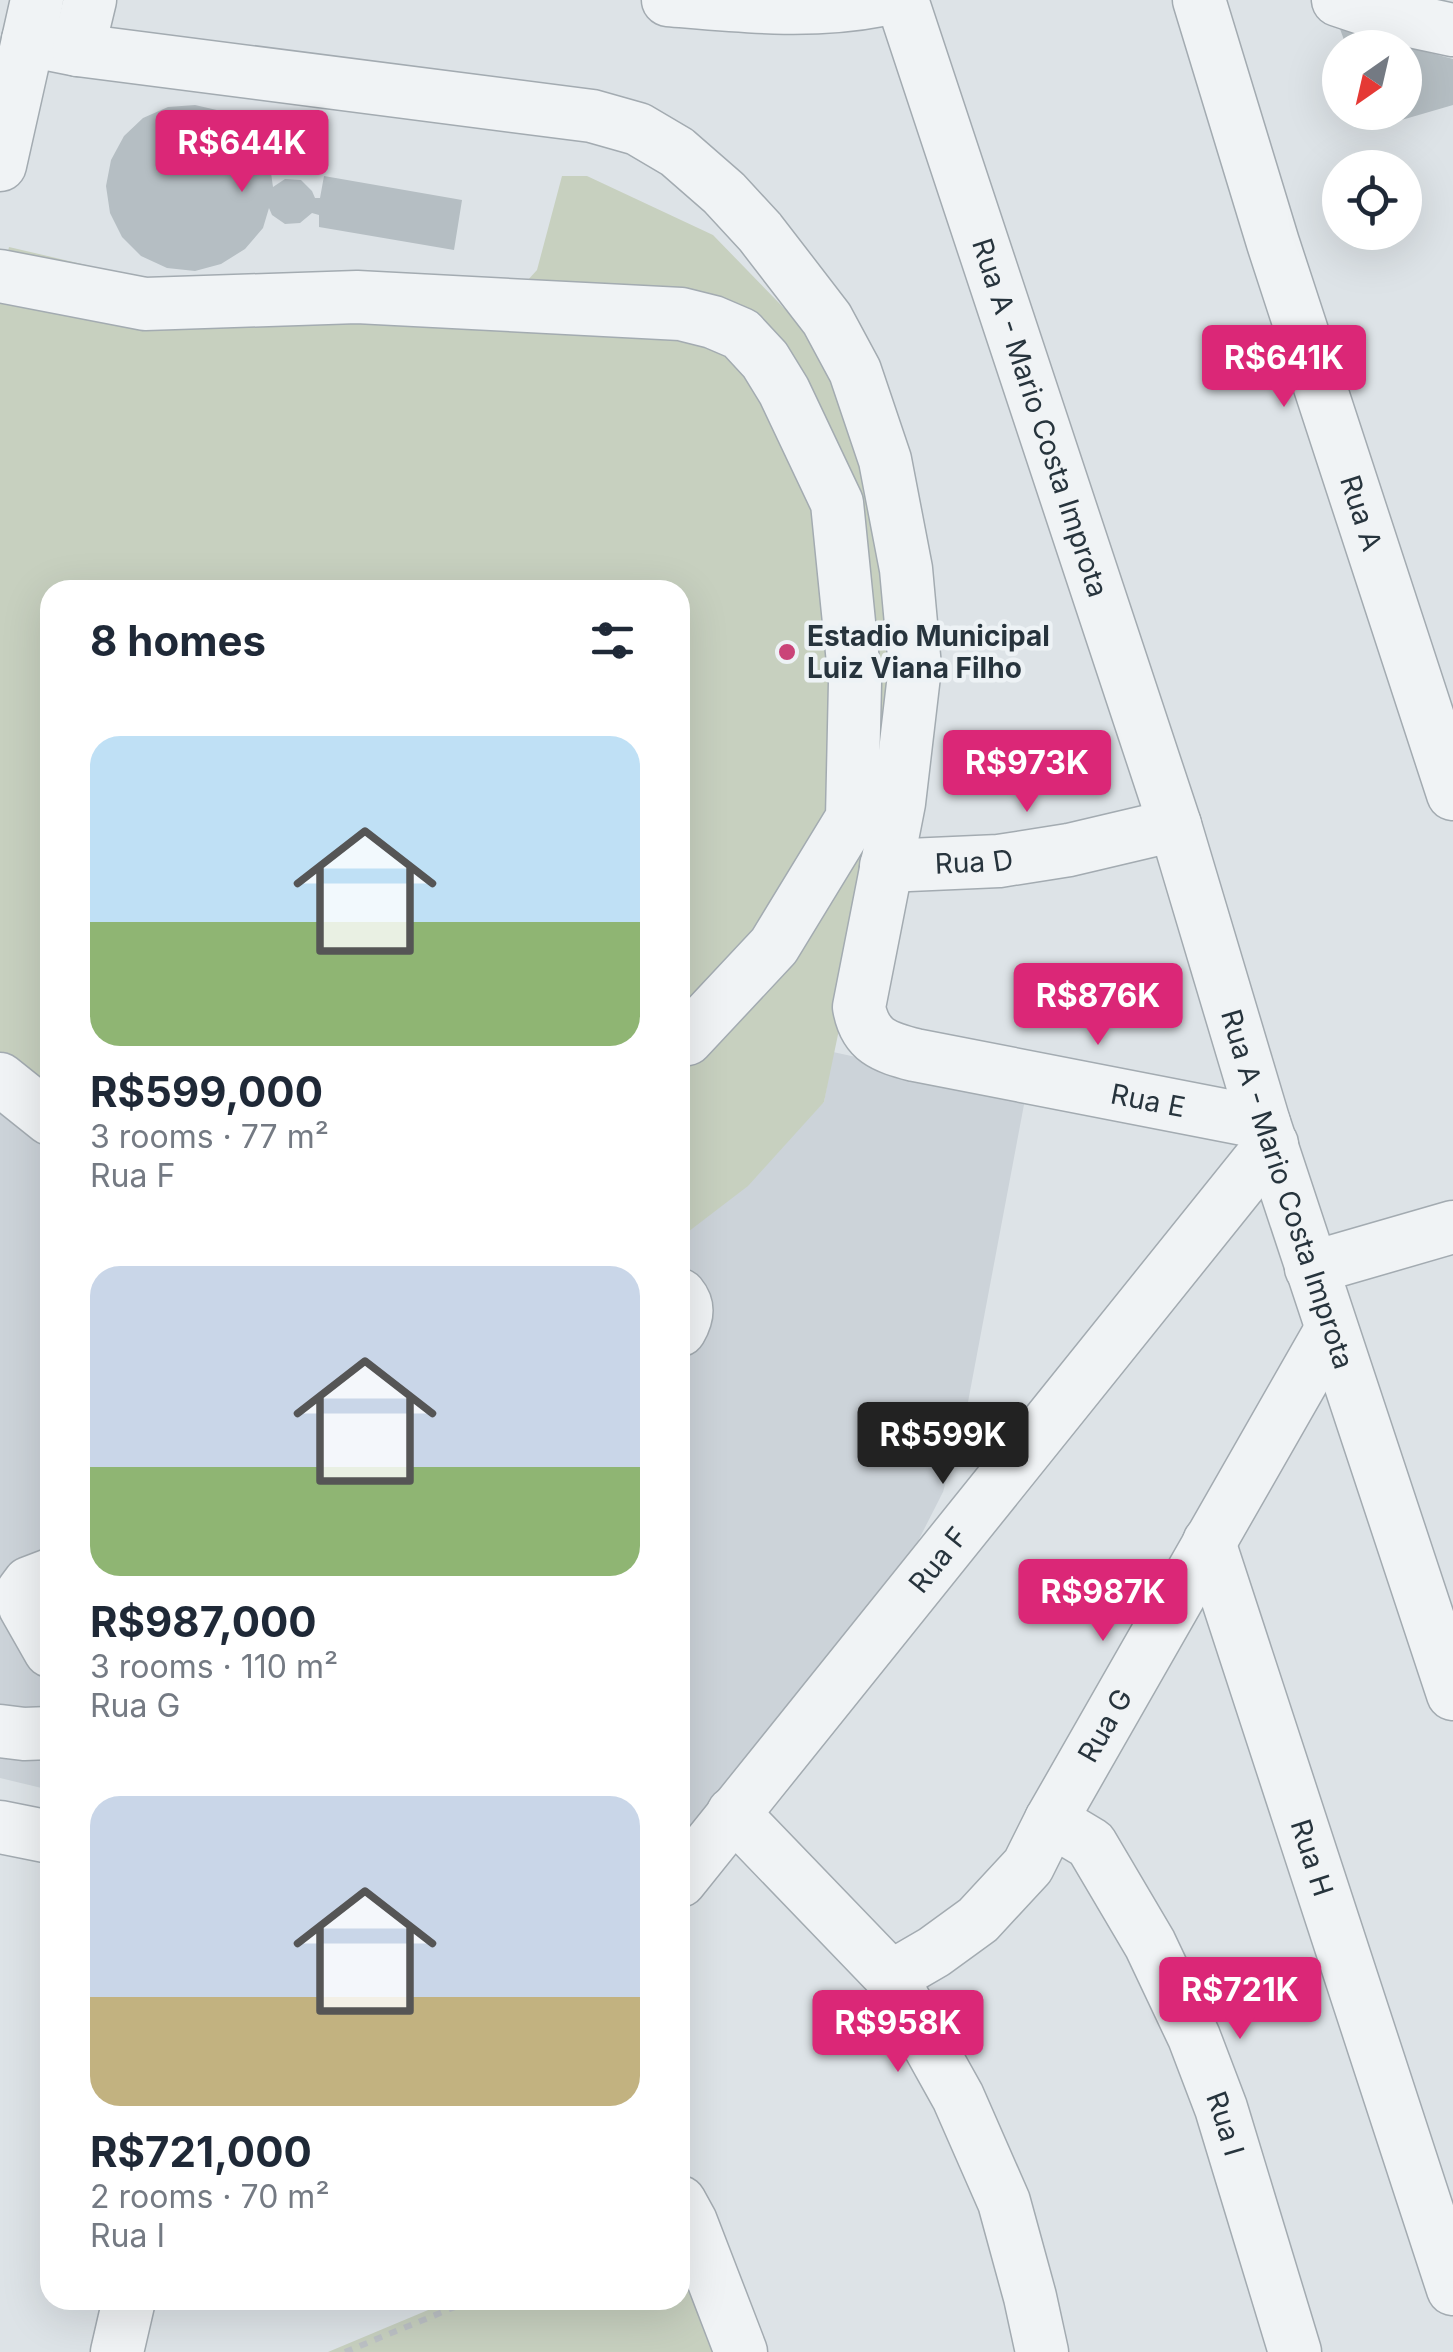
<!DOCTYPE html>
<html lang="en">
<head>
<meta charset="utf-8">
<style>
	body { margin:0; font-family:Inter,sans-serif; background:#f6f6f7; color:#1f2937; height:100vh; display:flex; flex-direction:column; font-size:38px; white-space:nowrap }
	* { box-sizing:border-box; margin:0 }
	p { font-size:32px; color:#747a83 }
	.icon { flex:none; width:55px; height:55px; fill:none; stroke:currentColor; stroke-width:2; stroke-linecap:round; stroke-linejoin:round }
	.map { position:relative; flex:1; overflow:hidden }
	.sheet { position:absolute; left:40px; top:580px; width:650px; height:1730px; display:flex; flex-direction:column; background:#fff; border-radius:30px; box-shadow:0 10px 40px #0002 }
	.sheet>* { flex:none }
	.needle { width:65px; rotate:214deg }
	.tools { position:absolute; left:1322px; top:30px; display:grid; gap:20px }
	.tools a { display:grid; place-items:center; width:100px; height:100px; border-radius:50%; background:#fff; box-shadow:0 10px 40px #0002; font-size:50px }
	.price { position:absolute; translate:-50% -85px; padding:0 22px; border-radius:10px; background:#db2777; color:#fff; font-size:32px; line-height:65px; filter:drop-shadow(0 2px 5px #0008) }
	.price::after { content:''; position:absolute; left:50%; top:60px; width:30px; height:22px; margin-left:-15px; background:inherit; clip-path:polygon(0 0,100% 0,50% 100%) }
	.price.on { background:#222; color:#fff }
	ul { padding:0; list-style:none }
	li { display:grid; align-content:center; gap:20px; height:530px; padding:0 50px }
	li span { display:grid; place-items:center; height:310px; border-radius:30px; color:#555 }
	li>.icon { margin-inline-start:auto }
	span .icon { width:180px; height:180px; fill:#fffc; stroke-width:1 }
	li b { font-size:42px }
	h2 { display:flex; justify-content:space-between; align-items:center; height:120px; padding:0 50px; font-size:42px }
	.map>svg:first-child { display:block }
</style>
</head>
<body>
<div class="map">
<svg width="1453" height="2352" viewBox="0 0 1453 2352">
	<rect width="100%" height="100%" fill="#dde3e7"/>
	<path fill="#ccd3d9" d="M833 1052 1026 1094 968 1402 943 1492 914 1549 680 1853V1238L824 1102Z
		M0 1093 50 1133V1790L0 1778Z"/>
	<path fill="#c7d0bf" d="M562 176H587L713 235 816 341 850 409 895 585 876 851 824 1102 748 1186 680 1238V590H50V1133L0 1093V287L9 247 150 280 395 272 527 281 537 270Z
		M680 2234 721 2352H328L452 2300H680Z"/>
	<path fill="#b5bec3" d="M1340 29 1453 59V105L1374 128 1369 112H1405V48H1347Z
		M195 105 221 111 244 126 262 147 271 173 273 187 285 179 301 180 312 191 315 198H320L324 176 462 200 454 250 319 227V215L312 213 300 223 285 224 272 215 269 208 263 228 245 249 221 264 195 271 167 268 141 256 122 237 110 213 106 186 111 160 124 136 143 118 168 107Z"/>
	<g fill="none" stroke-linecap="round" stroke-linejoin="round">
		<g stroke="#a3abb1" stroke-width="55">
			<g id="minor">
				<path d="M668 0C740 6 810 14 881 0"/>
				<path id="s1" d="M902 0 1175 825 1264 1123 1453 1694"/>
				<path id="s2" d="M1199 0 1273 243 1453 794"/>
				<path d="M1338 0 1383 15 1453 30"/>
				<path id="s3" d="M28 40 78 50 592 116 638 129 677 152 724 193 760 232 827 319 855 371 885 460 906 569 915 667 899 803 859 1007C865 1041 884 1047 915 1055L1264 1123"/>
				<path d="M78 50 90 0"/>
				<path d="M0 165 37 0"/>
				<path d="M0 276 145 304 357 297 681 314 713 322 741 334 765 360 784 391 837 503 855 682 852 818 774 946 687 1039 680 1035"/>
				<path id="s4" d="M886 866 999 861 1069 850 1175 825"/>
				<path d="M0 1079 50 1119"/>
				<path d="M1311 1268 1453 1227"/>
				<path d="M680 1295C690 1307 687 1318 680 1330"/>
				<path id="s5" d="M1209 1542 1453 2289"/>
				<path d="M50 1575 29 1583 23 1591 25 1607 50 1651"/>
				<path d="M0 1731 24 1734 50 1733"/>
				<path d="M733 1813 891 1977 958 2097 1004 2202 1030 2297 1042 2352"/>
				<path id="s6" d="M1051 1820 1091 1844 1150 1944 1194 2037 1221 2108 1295 2352"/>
				<path d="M0 1827 50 1837"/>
				<path id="s7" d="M680 1881 1272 1144"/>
				<path id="s8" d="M891 1977 934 1952 978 1920 1028 1866 1051 1820 1331 1330"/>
				<path d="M680 2202 691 2222 741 2352"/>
				<path d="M117 2352 129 2300"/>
			</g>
		</g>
		<path stroke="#bcc1c5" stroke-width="6" stroke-dasharray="8 8" stroke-linecap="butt" d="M345 2352 472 2300"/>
		<use href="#minor" stroke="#f0f3f5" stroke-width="52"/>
	</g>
	<circle fill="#ca4478" stroke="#edf2f5" stroke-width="4" cx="787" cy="652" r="10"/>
	<g text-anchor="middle" stroke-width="9" stroke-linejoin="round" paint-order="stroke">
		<g font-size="28" fill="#27343d" stroke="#edf2f5">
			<text dy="10" stroke="none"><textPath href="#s1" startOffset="440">Rua A - Mario Costa Improta</textPath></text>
			<text dy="10" stroke="none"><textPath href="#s2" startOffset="538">Rua A</textPath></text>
			<text dy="10" stroke="none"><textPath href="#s4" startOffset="88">Rua D</textPath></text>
			<text dy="10" stroke="none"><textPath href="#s3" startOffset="1912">Rua E</textPath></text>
			<text dy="10" stroke="none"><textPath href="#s1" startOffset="1250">Rua A - Mario Costa Improta</textPath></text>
			<text dy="10" stroke="none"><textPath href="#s7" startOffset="412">Rua F</textPath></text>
			<text dy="10" stroke="none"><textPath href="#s8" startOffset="338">Rua G</textPath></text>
			<text dy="10" stroke="none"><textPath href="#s5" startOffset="332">Rua H</textPath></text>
			<text dy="10" stroke="none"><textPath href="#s6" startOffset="358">Rua I</textPath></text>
		</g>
		<g font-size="28" font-weight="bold" fill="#27343d" stroke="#edf2f5" text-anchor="start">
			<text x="807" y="646">Estadio Municipal<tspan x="807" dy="32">Luiz Viana Filho</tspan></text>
		</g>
	</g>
</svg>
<div class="tools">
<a><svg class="needle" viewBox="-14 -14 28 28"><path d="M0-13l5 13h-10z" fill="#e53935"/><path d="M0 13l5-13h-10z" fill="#747a83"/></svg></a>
<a><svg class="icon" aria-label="locate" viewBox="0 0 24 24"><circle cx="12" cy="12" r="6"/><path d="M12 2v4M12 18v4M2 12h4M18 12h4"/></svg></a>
</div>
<b class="price" style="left:242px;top:195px">R$644K</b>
<b class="price" style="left:1284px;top:410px">R$641K</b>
<b class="price" style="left:1027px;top:815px">R$973K</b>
<b class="price" style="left:1098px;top:1048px">R$876K</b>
<b class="price on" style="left:943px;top:1487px">R$599K</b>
<b class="price" style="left:1103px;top:1644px">R$987K</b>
<b class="price" style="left:1240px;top:2042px">R$721K</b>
<b class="price" style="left:898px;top:2075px">R$958K</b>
<section class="sheet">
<h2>8 homes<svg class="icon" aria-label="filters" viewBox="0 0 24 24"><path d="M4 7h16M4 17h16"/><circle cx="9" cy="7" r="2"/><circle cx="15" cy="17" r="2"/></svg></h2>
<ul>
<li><span style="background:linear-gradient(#bfe0f5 60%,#8fb573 0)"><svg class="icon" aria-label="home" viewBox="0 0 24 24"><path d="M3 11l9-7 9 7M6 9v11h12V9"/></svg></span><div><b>R$599,000</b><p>3 rooms · 77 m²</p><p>Rua F</p></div></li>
<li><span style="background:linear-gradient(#c9d6e8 65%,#8fb573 0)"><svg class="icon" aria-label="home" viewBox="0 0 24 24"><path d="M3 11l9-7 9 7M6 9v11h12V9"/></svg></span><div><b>R$987,000</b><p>3 rooms · 110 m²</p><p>Rua G</p></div></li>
<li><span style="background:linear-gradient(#c9d6e8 65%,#c2b280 0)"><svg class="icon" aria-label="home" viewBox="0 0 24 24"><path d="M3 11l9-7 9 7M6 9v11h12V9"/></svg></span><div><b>R$721,000</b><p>2 rooms · 70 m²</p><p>Rua I</p></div></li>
</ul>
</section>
</div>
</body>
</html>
